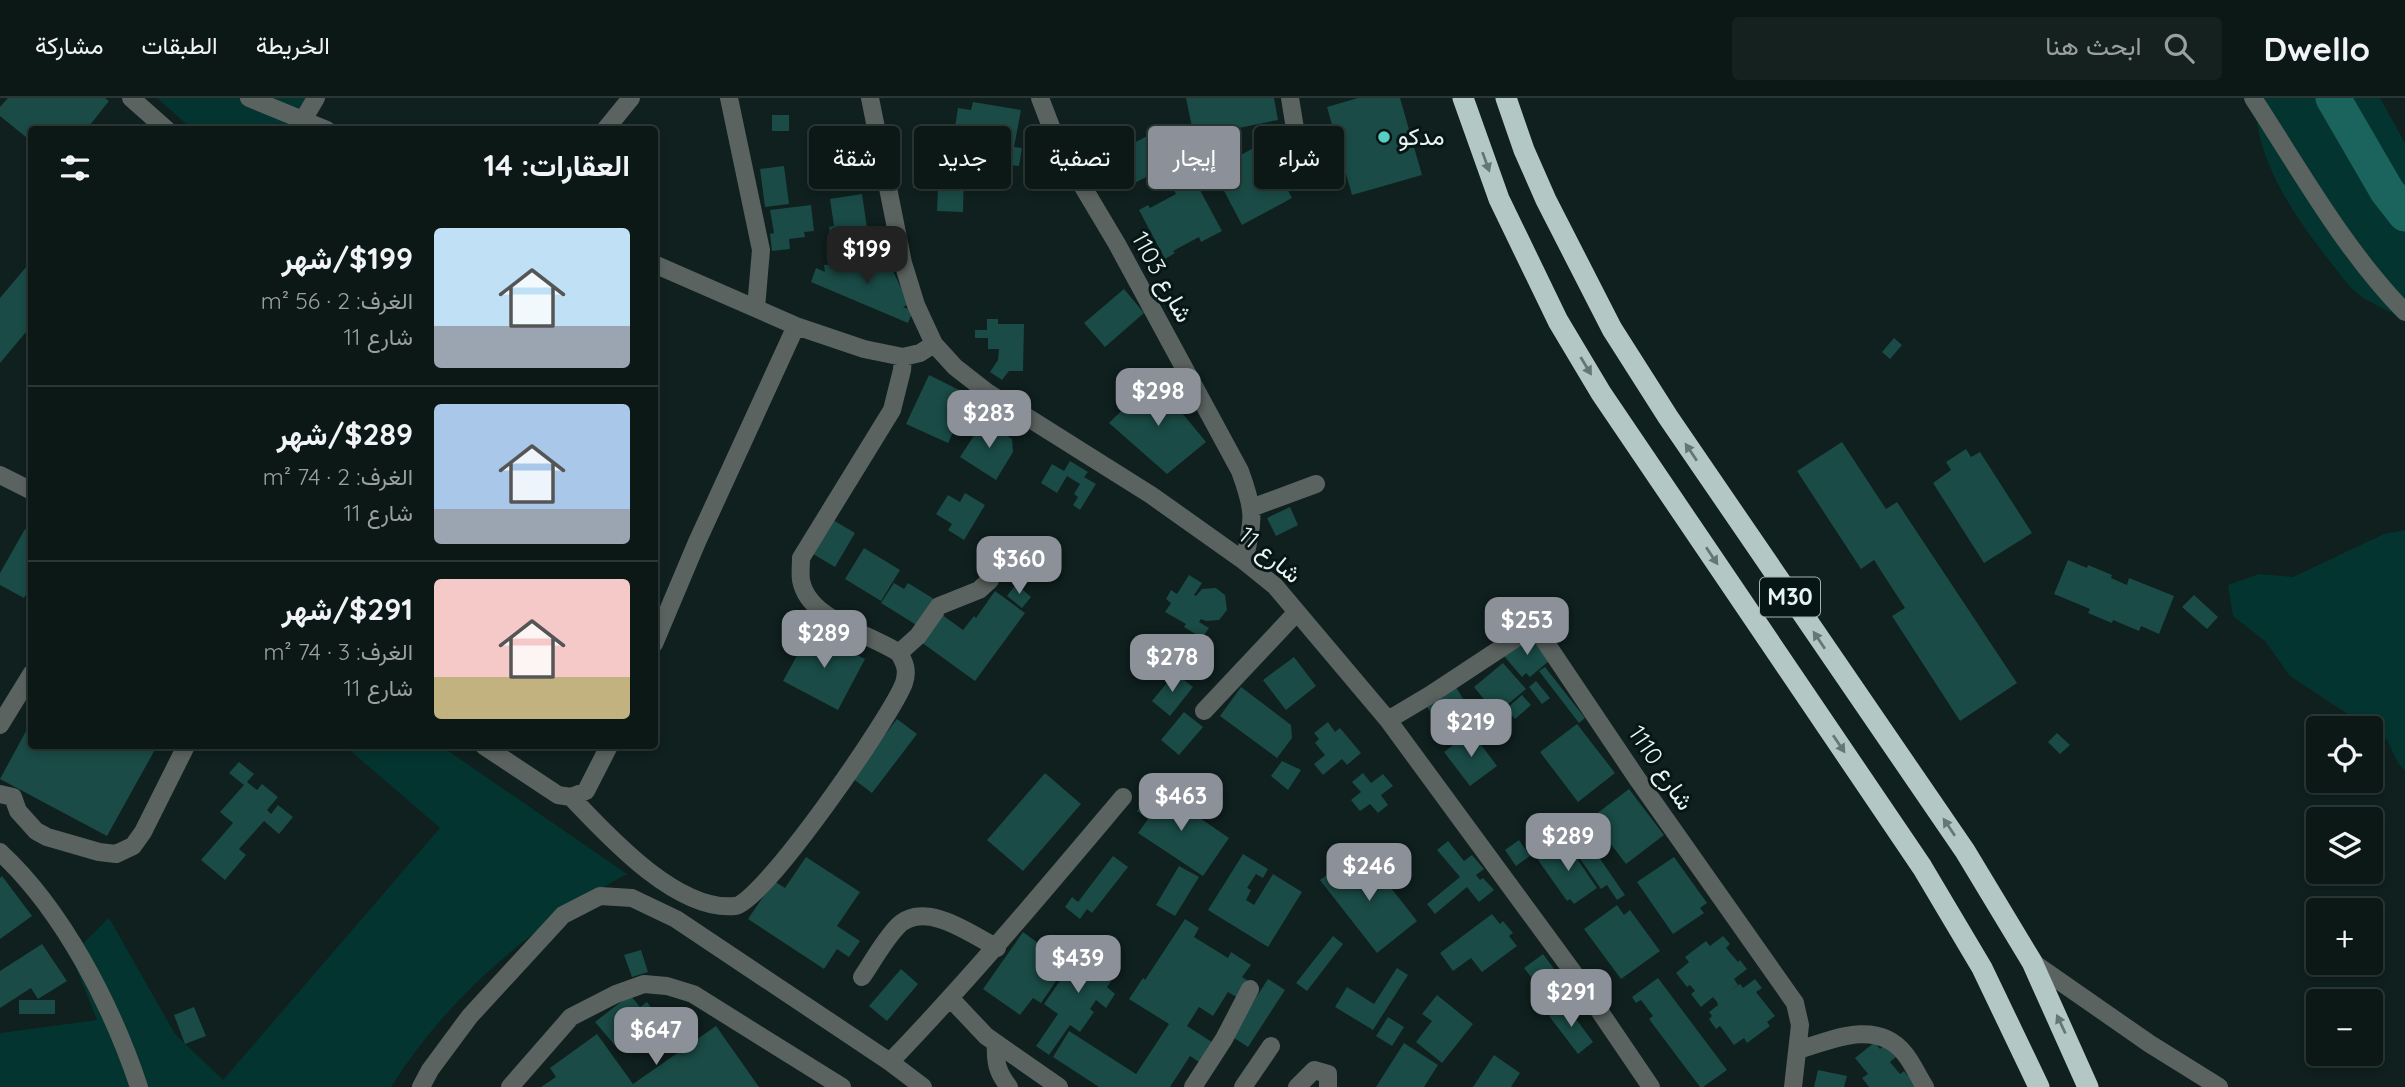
<!DOCTYPE html>
<html lang="ar">
<head>
<meta charset="utf-8">
<style>
	body { margin:0; font-family:Quicksand,Vazirmatn,sans-serif; background:#14211f; color:#f1f3f6; direction:rtl; height:100vh; display:flex; flex-direction:column; font-size:26px; white-space:nowrap }
	* { box-sizing:border-box; margin:0 }
	p { font-size:23px; color:#9aa0a1 }
	.icon { flex:none; width:38px; height:38px; fill:none; stroke:currentColor; stroke-width:2; stroke-linecap:round; stroke-linejoin:round }
	.map { position:relative; flex:1; overflow:hidden; direction:ltr }
	.panel { position:absolute; left:28px; top:28px; width:630px; height:623px; display:flex; flex-direction:column; background:#0b1816; border-radius:7px; box-shadow:0 4px 10px #0003,0 0 0 2px #2b3735; direction:rtl }
	.panel>* { flex:none }
	.hud { position:absolute; left:679px; top:28px; width:665px; height:63px; direction:rtl; display:flex; gap:14px }
	.fabs { position:absolute; left:2306px; top:618px; display:grid; gap:14px }
	.fabs a { display:grid; place-items:center; width:77px; height:77px; border-radius:7px; background:#0b1816; box-shadow:0 4px 10px #0003,0 0 0 2px #2b3735; font-size:35px }
	.price { position:absolute; translate:-50% -60px; padding:0 16px; border-radius:14px; background:#8c9099; color:#fff; font-size:23px; line-height:46px; filter:drop-shadow(0 2px 4px #0008) }
	.price::after { content:''; position:absolute; left:50%; top:42px; width:21px; height:16px; margin-left:-10px; background:inherit; clip-path:polygon(0 0,100% 0,50% 100%) }
	.price.active { background:#222; color:#fff }
	ul { padding:0; list-style:none }
	li { display:flex; align-items:center; gap:21px; height:175px; padding:0 28px }
	li+li { border-top:2px solid #2b3735 }
	li span { display:grid; place-items:center; flex:none; width:196px; height:140px; border-radius:7px; color:#555 }
	li>.icon { margin-inline-start:auto }
	span .icon { width:84px; height:84px; fill:#fffc; stroke-width:1 }
	li b { font-size:30px }
	h2 { display:flex; justify-content:space-between; align-items:center; height:84px; padding:0 28px; font-size:30px }
	.chip { padding:0 24px; border-radius:7px; background:#0b1816; box-shadow:0 4px 10px #0003,0 0 0 2px #2b3735; font-size:24px; line-height:63px }
	.chip.active { background:#8c9099; color:#fff }
	header { display:flex; align-items:center; gap:42px; box-sizing:border-box; height:98px; padding:0 35px; background:#0b1816; border-bottom:2px solid #2b3735 }
	header strong { font-size:33px }
	nav { display:flex; gap:38px; margin-inline-start:auto; font-size:24px }
	.search { width:490px; height:63px; background:#14211f; display:flex; align-items:center; gap:18px; box-sizing:border-box; padding:0 24px; border-radius:7px; color:#9aa0a1; font-size:26px }
	.map>svg:first-child { display:block }
</style>
</head>
<body>
<header>
<strong>Dwello</strong>
<div class="search"><svg class="icon" aria-label="search" viewBox="0 0 24 24"><circle cx="10" cy="10" r="6"/><path d="M15 15l6 6"/></svg>ابحث هنا</div>
<nav><a>الخريطة</a><a>الطبقات</a><a>مشاركة</a></nav>
</header>
<div class="map">
<svg width="2405" height="989" viewBox="0 0 2405 989">
	<rect width="100%" height="100%" fill="#0f201e"/>
	<path fill="#04342f" d="M157 0H306L289 32 192 31Z
		M2255 0H2380L2405 45V222L2363 200 2351 190C2308 136 2255 73 2255 0Z
		M2405 432V673L2398 665 2387 642 2290 578 2265 543 2233 518 2228 487 2259 476 2293 479 2384 436Z
		M345 648H441L627 776C531 828 449 897 391 989H0V935L97 922 71 857 109 820 175 936 223 982 440 730Z"/>
	<g fill="none" stroke-linecap="round" stroke-linejoin="round">
		<path stroke="#1b645d" stroke-width="35" d="M2333 0 2387 93 2405 116"/>
	</g>
	<path fill="#1a4b46" d="M8 0H105L109 3 86 32H32V44L0 18V9Z
		M1186 0H1274L1278 22 1194 39Z
		M1358 0H1400L1422 77 1352 97 1327 9Z
		M973 4 1021 12 1014 49 1022 50 1019 68 1003 66 1006 50 953 41 958 10 971 12Z
		M772 17H789V33H772Z
		M1160 26 1162 31 1172 26 1188 58 1179 63 1181 68 1168 75 1165 70 1124 90 1108 58 1110 57 1108 53 1130 42 1132 46 1149 37 1147 33Z
		M1263 45 1292 100 1242 127 1213 72Z
		M914 55 933 56 932 72 964 73 963 114 937 113 938 91 913 90Z
		M873 59 874 72H859L858 60Z
		M784 68 789 106 765 109 760 71Z
		M1194 81 1222 133 1201 144 1199 139 1173 153 1175 155 1165 161 1139 112 1148 107 1150 110 1176 96 1174 92Z
		M862 96 867 130H873L875 144 839 149 838 141 831 142 829 129 834 128 830 101Z
		M811 107 814 133 804 134 805 139 789 141 790 151 772 153 770 136 774 135 770 112Z
		M32 162V227L0 265V200Z
		M888 163 909 206 903 209 913 213 908 225 811 184 816 170 825 174 824 167Z
		M1124 191 1144 215 1105 249 1084 225Z
		M987 221H998V226H1024L1023 273H1009L1002 282 990 274 998 262 999 251H988V240H975V232H987Z
		M1894 240 1902 247 1890 261 1882 254Z
		M929 277 971 298 948 345 906 326Z
		M1154 281 1206 344 1167 376 1109 325Z
		M986 319 993 324 991 328 1012 341 1013 354 996 382 960 359Z
		M1842 344 1886 411 1897 404 2017 585 1960 623 1892 518 1905 510 1874 462 1861 471 1797 373Z
		M1966 351 1971 359 1980 354 2032 435 1984 465 1933 385 1951 372 1946 364Z
		M1070 363 1088 374 1084 379 1096 386 1080 412 1073 407 1078 399 1074 396 1080 386 1067 378 1057 395 1041 385 1052 366 1064 373Z
		M965 395 985 407 964 442 948 432 952 426 936 416 948 397 960 404Z
		M1290 409 1298 427 1276 438 1267 420Z
		M833 422 855 435 835 469 813 456Z
		M32 428V486L24 500 0 487V475L25 431 29 434Z
		M864 450 900 472 881 503 845 481Z
		M2068 462 2087 470 2088 467 2112 477 2111 480 2127 487 2129 480 2174 498 2159 536 2141 528 2139 533 2113 522 2112 525 2088 515 2090 511 2054 496Z
		M1189 477 1202 485 1194 497 1196 498 1202 491 1216 490 1225 497 1227 512 1219 522 1206 523 1201 521 1199 524 1209 530 1202 540 1184 529 1186 526 1165 514 1171 505 1166 501 1171 492 1177 496Z
		M894 485 904 491 908 485 934 501 918 528 881 505Z
		M1016 486 1031 499 1022 510 1007 498Z
		M995 493 1025 515 975 583 921 544 941 516 963 532 974 518 976 520Z
		M2194 497 2218 519 2207 531 2182 509Z
		M811 532 865 561 838 612 783 583Z
		M1529 537 1550 562 1530 579 1526 575 1522 579 1504 558Z
		M1294 559 1316 588 1286 612 1263 582Z
		M1503 565 1526 591 1491 620 1482 609 1487 605 1474 589Z
		M1545 569 1585 620 1579 625 1539 573Z
		M1175 575 1193 589 1170 618 1152 603Z
		M1536 583 1550 600 1542 606 1529 589Z
		M1455 588 1476 621 1446 639 1426 607Z
		M1241 589 1291 627 1292 640 1277 660 1220 618Z
		M1522 597 1531 607 1515 621 1506 611Z
		M1184 614 1203 629 1179 657 1161 642Z
		M897 621 917 636 872 695 852 680Z
		M32 622V648H157L107 738 0 681Z
		M1328 624 1335 634 1340 630 1361 655 1347 667 1342 661 1323 677 1314 666 1325 657 1315 645 1319 641 1314 635Z
		M1577 626 1615 675 1578 704 1540 654Z
		M1471 633 1497 668 1470 688 1444 654Z
		M2057 635 2070 647 2060 656 2048 644Z
		M1282 663 1301 672 1288 692 1271 678Z
		M239 664 254 676 247 684 257 692 262 686 278 699 267 712 271 716 278 707 293 719 279 736 264 723 239 751 246 757 225 782 201 762 233 725 220 714 244 687 229 675Z
		M1045 675 1081 706 1023 773 987 742Z
		M1363 675 1371 685 1383 676 1393 688 1381 697 1388 707 1378 715 1370 706 1360 713 1351 702 1361 694 1352 684Z
		M1629 691 1664 737 1626 766 1591 720Z
		M1150 693 1161 701 1165 696 1229 740 1203 778 1138 735 1148 721 1137 713Z
		M1582 725 1590 735 1585 739 1625 797 1617 802 1607 787 1601 791 1567 742 1580 733 1577 729Z
		M1519 742 1530 758 1516 768 1505 752Z
		M1448 743 1464 763 1472 757 1484 771 1476 777 1480 782 1483 780 1494 792 1479 804 1467 789 1435 816 1427 806 1460 779 1437 752Z
		M1565 743 1597 790 1574 806 1570 801 1567 803 1538 762Z
		M1243 756 1268 771 1263 780 1256 776 1247 790 1251 792 1246 802 1254 807 1273 776 1302 794 1268 849 1208 812Z
		M1383 757 1386 762 1391 760 1396 769 1385 776 1376 761Z
		M1113 758 1128 769 1092 815 1087 811 1080 821 1065 809 1072 799 1078 804Z
		M806 759 860 794 837 828 860 843 849 859 837 851 824 871 748 821 774 783 785 790Z
		M1674 759 1707 805 1700 810 1704 815 1673 836 1637 784Z
		M1349 760 1355 768 1362 764 1367 771 1373 767 1417 823 1377 855 1320 782Z
		M1179 768 1199 779 1175 818 1156 807Z
		M2 778 32 818 0 841V780Z
		M1617 807 1624 817 1630 812 1660 853 1621 881 1584 831Z
		M1492 816 1500 826 1503 823 1513 835 1509 838 1517 848 1482 874 1471 860 1453 873 1440 855Z
		M1185 821 1199 830 1194 839 1228 860 1231 854 1251 867 1242 879 1248 883 1238 900 1228 894 1213 918 1199 909 1187 928 1215 946 1202 966 1190 958 1170 989H1099L1053 959 1069 933 1136 976 1169 926 1129 901 1143 880 1145 882Z
		M1023 834 1057 859 1048 871 1059 879 1041 905 1033 900 1020 917 983 891Z
		M1333 838 1343 846 1307 893 1296 885Z
		M1723 838 1730 846 1726 850 1738 864 1740 862 1747 871 1734 881 1738 887 1727 895 1740 886 1743 890 1755 881 1762 890 1756 894 1775 918 1767 924 1770 928 1747 945 1744 940 1734 947 1720 928 1716 931 1709 921 1712 918 1709 914 1718 907 1717 904 1713 899 1701 909 1691 896 1695 893 1690 887 1687 889 1676 875 1689 864 1685 859 1706 843 1710 848Z
		M1077 844 1118 873 1107 889 1115 896 1106 910 1096 902 1090 911 1094 914 1080 934 1070 927 1049 957 1036 948 1058 916 1044 906 1072 865 1065 861Z
		M42 846 67 883 38 901 31 890 0 910V873Z
		M641 852 648 874 632 879 624 857Z
		M1543 856 1560 879 1542 893 1524 870Z
		M1397 870 1408 877 1373 932 1335 909 1347 889 1374 906Z
		M901 871 918 886 887 923 869 908Z
		M1658 880 1727 972 1703 989H1700L1649 921 1653 918 1641 902 1636 905 1632 899Z
		M1268 881 1285 892 1248 949 1231 938Z
		M630 897 640 909 647 904 659 921 618 951 595 924Z
		M1437 897 1473 926 1442 965 1416 944 1432 923 1422 916Z
		M19 902H55V916H19Z
		M1565 906 1593 944 1578 956 1549 918Z
		M194 909 206 938 185 946 174 917Z
		M1388 919 1404 929 1392 948 1376 938Z
		M716 928 759 989H541L556 979 550 970 597 936 633 986Z
		M1875 944 1880 951 1886 945 1897 958 1890 964 1900 976 1904 973 1917 989H1869L1862 980 1868 976 1855 960Z
		M1404 945 1438 967 1424 989H1376Z
		M1494 957 1520 975 1511 989H1473Z
		M1818 972 1847 978 1844 989H1814Z"/>
	<g fill="none" stroke-linecap="round" stroke-linejoin="round">
		<path stroke="#5b6361" stroke-width="18" d="M131 0 167 32
			M249 0 327 32
			M729 0 761 152 756 210
			M870 0 903 165 916 207 934 246 955 269 987 294 1151 397 1244 463 1275 488 1388 622 1573 874 1651 989
			M1040 0 1058 47 1117 146 1240 373C1255 414 1254 420 1244 463
			M1290 0 1300 61
			M2253 0C2300 72 2345 153 2405 214
			M303 22 316 0
			M605 32 631 0
			M654 166 796 228 864 251 903 259 920 255 934 246
			M0 377 32 393
			M1251 410 1316 386
			M654 546 697 444 796 228
			M899 555 918 538 939 508 979 492 990 482
			M1204 613 1297 514
			M1388 622 1430 597 1521 537 1535 535 1542 539 1636 679 1795 905 1800 927 1793 989
			M0 627 32 575
			M484 648 558 697 571 699 586 693 609 648
			M0 696 13 699 18 713 36 733 47 739 99 754 116 756 133 748 143 734 186 648
			M571 699C608 738 677 814 735 808 763 805 892 618 904 585 908 573 905 565 899 555 869 535 808 522 801 482 800 475 801 467 801 460L892 312 902 272 903 259
			M0 754C63 812 112 908 139 989
			M2032 864 2150 946 2219 989
			M862 879C873 863 883 844 897 829 923 801 970 835 997 850
			M951 901 986 938 1059 989
			M996 945C995 964 997 974 1009 989
			M1799 952C1833 941 1878 921 1905 956 1913 966 1918 978 1925 989
			M890 964C972 879 1047 789 1123 699
			M421 989 430 972 470 918 563 817 600 798 632 800 676 821 890 964 923 989
			M510 989 571 919 616 896 644 886 667 888 693 896 842 989
			M1193 989 1224 941 1250 891
			M1243 989 1271 948
			M1297 989 1314 972 1328 976V989"/>
		<path stroke="#b3c7c4" stroke-width="21" d="M1463 0 1499 101 1558 223 1601 295 1922 769 1982 870 2039 989
			M1506 0 1524 52 1546 102 1612 231 1668 319 1965 753 2032 864 2088 989"/>
	</g>
	<defs><path id="oneway-solid" d="M-6-.8H1V-3.2L6.5 0L1 3.2V.8H-6Z" transform="scale(1.75)"/></defs>
	<g fill="#657775">
		<use href="#oneway-solid" transform="translate(1486 64) rotate(70)"/>
		<use href="#oneway-solid" transform="translate(1586 268) rotate(59)"/>
		<use href="#oneway-solid" transform="translate(1691 354) rotate(-124)"/>
		<use href="#oneway-solid" transform="translate(1712 458) rotate(56)"/>
		<use href="#oneway-solid" transform="translate(1819 542) rotate(-124)"/>
		<use href="#oneway-solid" transform="translate(1839 646) rotate(56)"/>
		<use href="#oneway-solid" transform="translate(1949 729) rotate(-124)"/>
		<use href="#oneway-solid" transform="translate(2061 926) rotate(-115)"/>
	</g>
	<circle fill="#57cec1" stroke="#061615" stroke-width="2.5" cx="1384" cy="39" r="7"/>
	<g text-anchor="middle" stroke-width="6" stroke-linejoin="round" paint-order="stroke">
		<rect fill="#061615" stroke="#a5b1b0" stroke-width="2" x="1760" y="479.5" width="60" height="39" rx="5"/>
		<g font-size="23" font-weight="bold" fill="#e9f4f2">
			<text x="1790" y="507">M30</text>
		</g>
		<g font-size="24" fill="#e9f4f2" stroke="#061615" text-anchor="start">
			<text x="1398" y="47">مدكو</text>
		</g>
		<g font-size="24" fill="#e9f4f2" stroke="#061615">
			<text transform="translate(1162 179) rotate(61)" y="8">شارع 1103</text>
			<text transform="translate(1270 457) rotate(40)" y="8">شارع 11</text>
			<text transform="translate(1661 670) rotate(56)" y="8">شارع 1110</text>
		</g>
	</g>
</svg>
<div class="fabs">
<a><svg class="icon" aria-label="locate" viewBox="0 0 24 24"><circle cx="12" cy="12" r="6"/><path d="M12 2v4M12 18v4M2 12h4M18 12h4"/></svg></a>
<a><svg class="icon" aria-label="layers" viewBox="0 0 24 24"><path d="M12 4l9 5-9 5-9-5zM3 14l9 5 9-5"/></svg></a>
<a>+</a>
<a>−</a>
</div>
<b class="price active" style="left:867px;top:188px">$199</b>
<b class="price" style="left:1158px;top:330px">$298</b>
<b class="price" style="left:989px;top:352px">$283</b>
<b class="price" style="left:1019px;top:498px">$360</b>
<b class="price" style="left:1527px;top:559px">$253</b>
<b class="price" style="left:824px;top:572px">$289</b>
<b class="price" style="left:1172px;top:596px">$278</b>
<b class="price" style="left:1471px;top:661px">$219</b>
<b class="price" style="left:1181px;top:735px">$463</b>
<b class="price" style="left:1568px;top:775px">$289</b>
<b class="price" style="left:1369px;top:805px">$246</b>
<b class="price" style="left:1078px;top:897px">$439</b>
<b class="price" style="left:1571px;top:931px">$291</b>
<b class="price" style="left:656px;top:969px">$647</b>
<div class="hud">
<a class="chip">شراء</a>
<a class="chip active">إيجار</a>
<a class="chip">تصفية</a>
<a class="chip">جديد</a>
<a class="chip">شقة</a>
</div>
<section class="panel">
<h2>العقارات: 14<svg class="icon" aria-label="filters" viewBox="0 0 24 24"><path d="M4 7h16M4 17h16"/><circle cx="9" cy="7" r="2"/><circle cx="15" cy="17" r="2"/></svg></h2>
<ul>
<li><span style="background:linear-gradient(#bfe0f5 70%,#9aa5b1 0)"><svg class="icon" aria-label="home" viewBox="0 0 24 24"><path d="M3 11l9-7 9 7M6 9v11h12V9"/></svg></span><div><b>$199/شهر</b><p>الغرف: 2 · 56 m²</p><p>شارع 11</p></div></li>
<li><span style="background:linear-gradient(#a9c7e8 75%,#9aa5b1 0)"><svg class="icon" aria-label="home" viewBox="0 0 24 24"><path d="M3 11l9-7 9 7M6 9v11h12V9"/></svg></span><div><b>$289/شهر</b><p>الغرف: 2 · 74 m²</p><p>شارع 11</p></div></li>
<li><span style="background:linear-gradient(#f6c9c9 70%,#c2b280 0)"><svg class="icon" aria-label="home" viewBox="0 0 24 24"><path d="M3 11l9-7 9 7M6 9v11h12V9"/></svg></span><div><b>$291/شهر</b><p>الغرف: 3 · 74 m²</p><p>شارع 11</p></div></li>
</ul>
</section>
</div>
</body>
</html>
